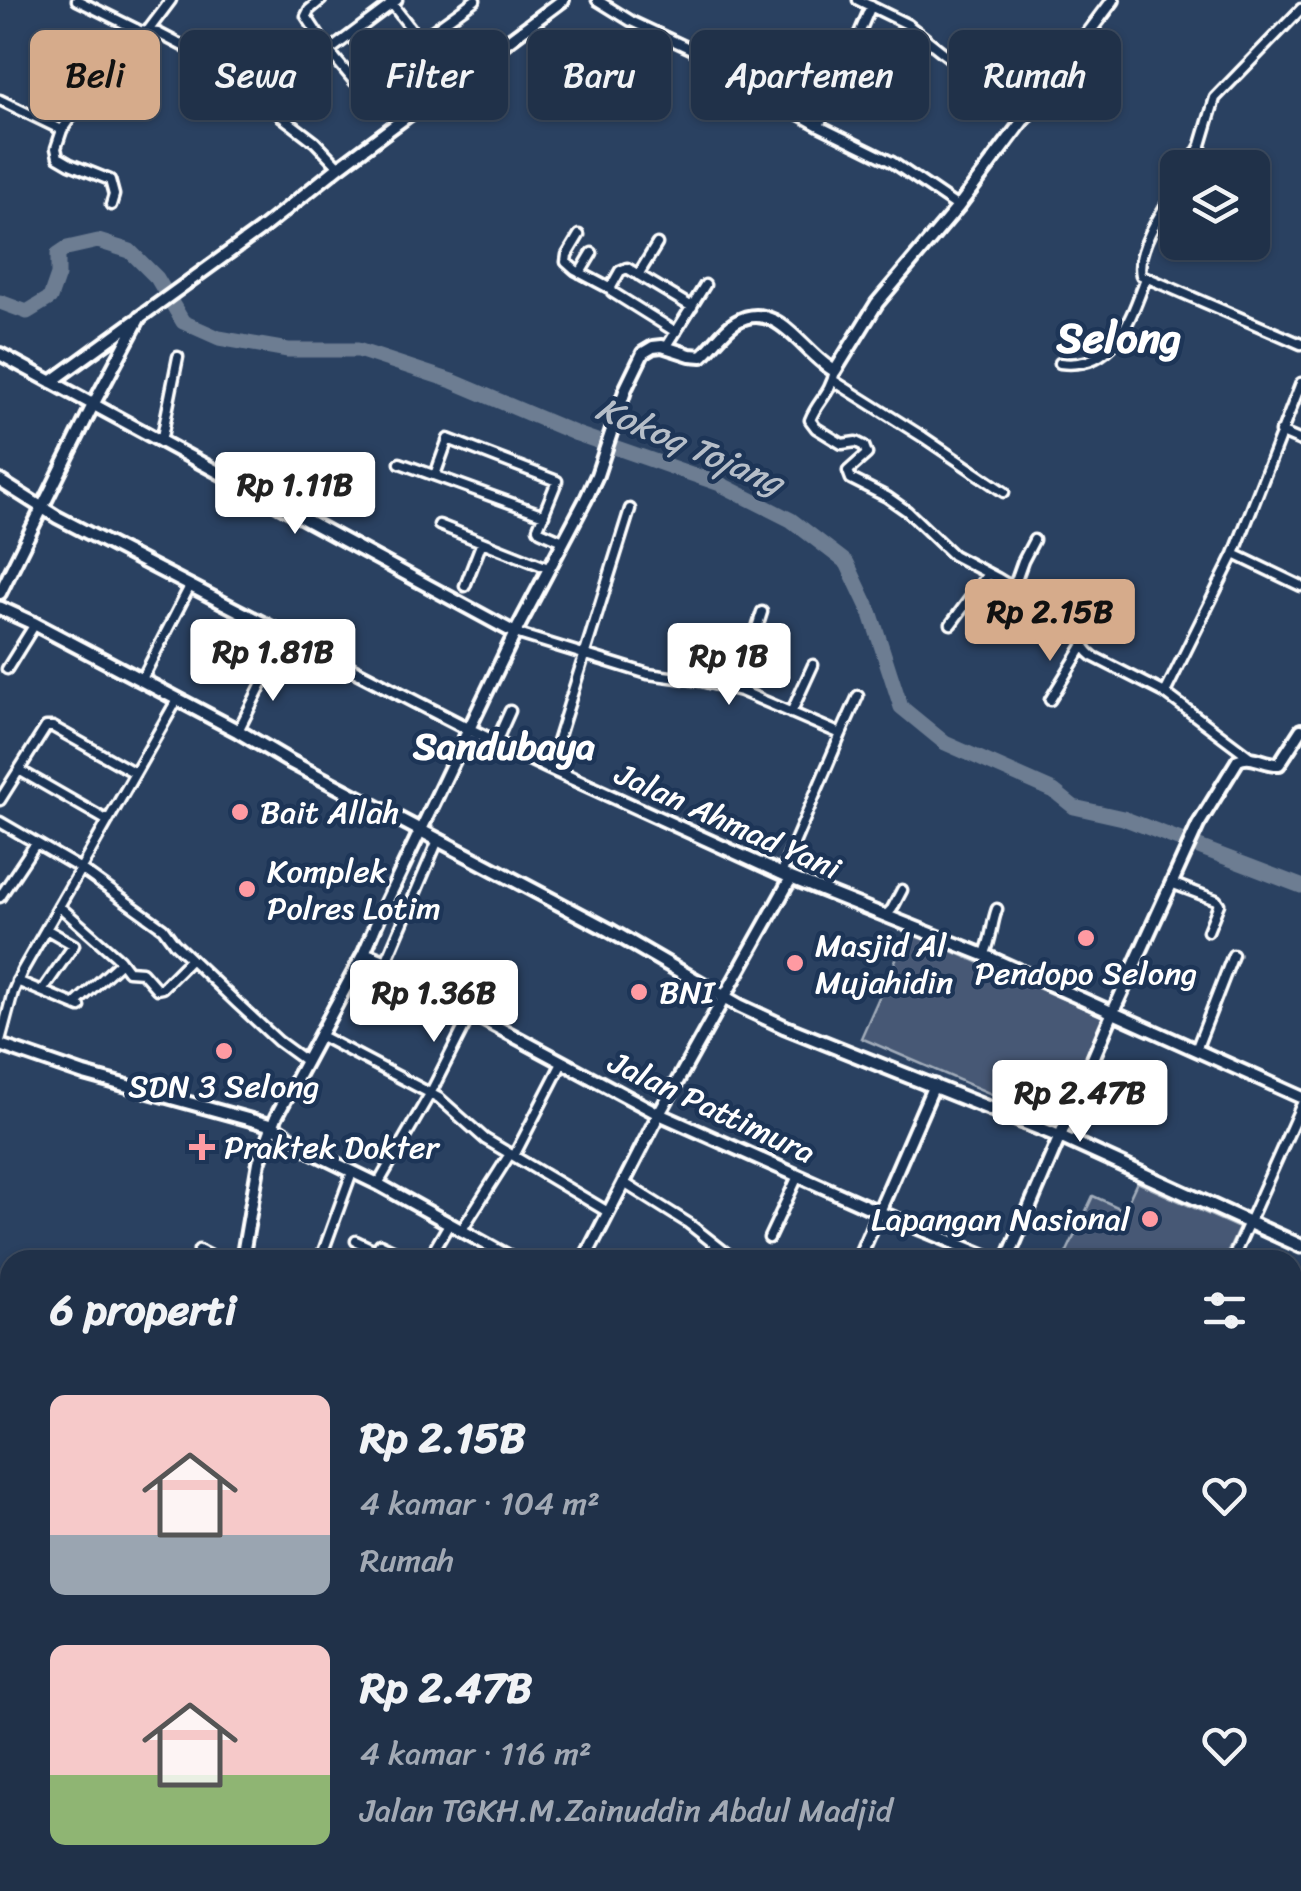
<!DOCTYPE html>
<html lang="id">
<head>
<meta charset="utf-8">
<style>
	body { margin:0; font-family:Sriracha,sans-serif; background:#2d3d53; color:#f1f3f6; height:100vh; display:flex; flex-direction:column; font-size:38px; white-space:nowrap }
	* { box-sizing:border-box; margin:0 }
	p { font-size:32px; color:#a2a9b4 }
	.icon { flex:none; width:55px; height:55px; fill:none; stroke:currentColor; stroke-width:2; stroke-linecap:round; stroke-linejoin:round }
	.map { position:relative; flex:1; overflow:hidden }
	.side { position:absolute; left:0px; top:1250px; width:1302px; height:642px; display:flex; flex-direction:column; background:#203149; border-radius:30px 30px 0 0; box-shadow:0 2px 8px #0004,0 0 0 2px #3d4c61 }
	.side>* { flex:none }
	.banner { position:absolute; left:30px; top:30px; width:1242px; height:90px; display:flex; gap:20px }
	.tools { position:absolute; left:1160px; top:150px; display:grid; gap:20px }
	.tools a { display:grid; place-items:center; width:110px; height:110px; border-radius:15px; background:#203149; box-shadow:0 2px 8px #0004,0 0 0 2px #3d4c61; font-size:50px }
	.price { position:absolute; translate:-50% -85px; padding:0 22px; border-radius:10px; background:#fff; color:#222; font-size:32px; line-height:65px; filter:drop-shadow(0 2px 5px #0008) }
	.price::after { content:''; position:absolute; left:50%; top:60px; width:30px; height:22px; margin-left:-15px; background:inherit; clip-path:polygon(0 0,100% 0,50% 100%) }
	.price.selected { background:#d6ab8b; color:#111 }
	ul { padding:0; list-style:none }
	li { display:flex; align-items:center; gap:30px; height:250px; padding:0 50px }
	li span { display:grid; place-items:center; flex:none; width:280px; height:200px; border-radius:15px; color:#555 }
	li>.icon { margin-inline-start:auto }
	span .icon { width:120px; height:120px; fill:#fffc; stroke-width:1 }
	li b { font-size:42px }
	h2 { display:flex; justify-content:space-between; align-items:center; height:120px; padding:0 50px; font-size:42px }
	.chip { padding:0 35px; border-radius:15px; background:#203149; box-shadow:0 2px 8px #0004,0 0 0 2px #3d4c61; font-size:35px; line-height:90px }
	.chip.selected { background:#d6ab8b; color:#111 }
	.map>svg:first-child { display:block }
</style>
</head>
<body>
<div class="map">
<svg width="1301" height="1891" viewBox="0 0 1301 1891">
	<rect width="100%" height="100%" fill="#2a4161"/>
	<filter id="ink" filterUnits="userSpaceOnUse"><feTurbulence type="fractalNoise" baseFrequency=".01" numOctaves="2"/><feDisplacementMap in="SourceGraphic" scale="20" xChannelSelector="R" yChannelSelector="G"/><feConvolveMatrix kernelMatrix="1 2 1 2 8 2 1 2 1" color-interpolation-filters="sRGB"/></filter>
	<g filter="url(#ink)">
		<path fill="#465975" stroke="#a2acba" stroke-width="2.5" d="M908 932 1105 1017 1059 1123 861 1038Z
			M1137 1182 1239 1228 1224 1260H1063L1093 1196 1124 1210Z"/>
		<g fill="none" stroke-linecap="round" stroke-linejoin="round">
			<path stroke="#6d7d92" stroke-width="15" d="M0 302 27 312 50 298 58 275V254L67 248 98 241 130 251 157 278 183 322 219 338 288 350H358L452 381 577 434 720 484 791 520 847 563 871 614 901 707 945 743 1054 791 1074 807 1123 818 1301 886"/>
			<g stroke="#fff" stroke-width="15">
				<path id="street" d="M77 0 140 31 158 33 208 59 254 91 281 116 315 142 339 167
					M321 0 309 10 306 16 329 51 397 0
					M389 0 452 82
					M597 0 631 21 691 49 737 80 819 126 892 162 958 207
					M858 0 907 24 955 62
					M147 32 171 0
					M329 51 354 81 359 84 475 0
					M995 76 1037 101
					M0 100 62 130 97 78 136 29
					M614 106 649 30
					M819 126 871 6
					M62 130 56 148 58 157 70 164 110 180 114 195 111 205
					M1188 168 1201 145 1215 98 1301 9
					M1178 186C1164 208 1135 250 1141 275L1301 344
					M579 235 567 255 566 262 575 270 611 289
					M580 273 592 253
					M638 275 657 244
					M676 332 612 292 611 287 620 271 627 268 692 307
					M667 346 705 285
					M1060 363C1115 370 1130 320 1146 278
					M835 371C830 395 818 400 810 420L816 428 842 444 856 442 864 446 867 454 848 471 851 479 887 497 907 511 953 555 997 578 1076 626C1086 638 1077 644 1094 657L1165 693 1250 757
					M834 381 923 437 1004 492
					M1280 432 1301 441
					M161 442 178 357
					M400 463 544 515
					M435 475 448 439 557 481 538 528 540 531 563 541
					M439 525 548 568
					M1234 554 1301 586
					M465 586 482 542
					M1013 589 1023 561 1034 540
					M951 624 988 574
					M515 633 648 674 701 681 741 691 841 734 781 874
					M7 669 35 624
					M141 681 190 586
					M741 691 750 650 762 612
					M1165 693 1234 554 1301 383
					M1050 700 1083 646
					M791 713 813 665
					M238 731 274 660
					M841 734 858 696
					M496 742 510 711
					M549 768 630 509
					M19 770 108 821
					M0 800 46 727H53L135 773
					M0 822 81 869 163 928 174 943 237 1003 278 1041 304 1060
					M1171 883 1216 900 1219 904 1208 931
					M0 897 36 843
					M59 906 119 959 128 971 142 972 157 989 162 988 191 959
					M885 916 892 909 902 890
					M984 955C992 940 991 925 997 909
					M386 962 438 840
					M17 981 80 1007
					M42 991 74 945 46 929
					M75 1004 121 962
					M319 1035 439 1098 485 1139 608 1212
					M0 1041 13 992 22 971 177 700
					M1196 1050 1233 955
					M514 1156 562 1063
					M624 1183 688 1223 735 1260
					M378 1184 430 1094 471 1013
					M461 1231 510 1154
					M769 1238 798 1176
					M356 1241 375 1250
					M199 1250 218 1260
					M320 1260 352 1172
					M371 1260 380 1244 409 1258
					M428 1260 449 1224
					M1232 1260 1301 1106
					M1292 1313 1301 1317
					M1292 1484 1301 1466
					M0 1573 10 1575
					M0 1626 10 1601
					M1292 1712 1301 1695
					M1292 1748 1301 1753
					M1292 1782 1301 1787
					M1292 1840 1301 1846
					M0 1854 10 1856
					M214 1882 231 1891
					M385 1882 392 1891
					M731 1882 744 1891
					M993 1882 1000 1891
					M1140 1882 1151 1891
					M1257 1882 1269 1891
					M356 1891 364 1882
					M527 1891 532 1882
					M922 1891 931 1882
					M1030 1891 1037 1882
					M1100 1891 1107 1884
					M1162 1891 1169 1882
					M1199 1891 1205 1882"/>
			</g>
			<g stroke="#fff" stroke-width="18">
				<path id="secondary" d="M0 354 515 633
					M51 382 135 321
					M0 481 57 517 470 730 549 768 791 878 984 955 1301 1097
					M0 593 93 405 140 317 260 230 339 167 563 0
					M364 953 386 962 471 1013 659 1114 877 1211 996 1260
					M0 1045 84 1074 273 1126 314 1153 378 1184 515 1260
					M242 1260 259 1162 276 1117 364 953 381 913 515 633 586 499 597 475 626 388 643 353 653 347 662 346 690 355 702 356C714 345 723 330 736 322 777 297 805 356 835 371L877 303 958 207 1113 0
					M584 1260 659 1114 791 878
					M858 1260 934 1085
					M1007 1260 1113 1012 1198 825 1238 760C1252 753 1265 765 1279 764L1301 730
					M1292 1395 1301 1398
					M1292 1657H1301
					M0 1694 10 1697
					M606 1882 632 1891
					M54 1891 56 1882
					M663 1891 667 1882"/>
			</g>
			<g stroke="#fff" stroke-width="19">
				<path id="primary" d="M0 608 35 624 238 731 287 760 609 930 740 1006 785 1027 1061 1137 1301 1246"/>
			</g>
			<use href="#street" stroke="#1d3557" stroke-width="8"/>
			<use href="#secondary" stroke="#1d3557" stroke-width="10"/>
			<use href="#primary" stroke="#1d3557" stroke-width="11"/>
		</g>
	</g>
	<g fill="#ff9aa2" stroke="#1d3557" stroke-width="4">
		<circle cx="240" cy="812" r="10"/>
		<circle cx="247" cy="889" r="10"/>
		<circle cx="1086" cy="938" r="10"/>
		<circle cx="795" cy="963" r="10"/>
		<circle cx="639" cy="992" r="10"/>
		<circle cx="224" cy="1051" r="10"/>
		<path d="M197 1132h10v10h10v10h-10v10h-10v-10h-10v-10h10z"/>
		<circle cx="1150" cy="1219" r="10"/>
	</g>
	<g text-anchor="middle" stroke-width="9" stroke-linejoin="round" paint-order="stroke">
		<g font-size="32" fill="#fff" stroke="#1d3557" text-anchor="start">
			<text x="260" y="823">Bait Allah</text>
			<text x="267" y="882">Komplek<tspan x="267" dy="37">Polres Lotim</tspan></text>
			<text x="815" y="956">Masjid Al<tspan x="815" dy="37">Mujahidin</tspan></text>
			<text x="1086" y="984" text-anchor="middle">Pendopo Selong</text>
			<text x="659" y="1003">BNI</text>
			<text x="224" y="1097" text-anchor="middle">SDN 3 Selong</text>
			<text x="224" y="1158">Praktek Dokter</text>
			<text x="1130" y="1230" text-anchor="end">Lapangan Nasional</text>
		</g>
		<g font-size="32" fill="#fff" stroke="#1d3557">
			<text transform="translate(728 821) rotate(24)" y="11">Jalan Ahmad Yani</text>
			<text transform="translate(712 1107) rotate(25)" y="11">Jalan Pattimura</text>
		</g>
		<g font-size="35" font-style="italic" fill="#b6bec8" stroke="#1d3557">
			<text transform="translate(690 445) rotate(23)" y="12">Kokoq Tojang</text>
		</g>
		<g font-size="38" font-weight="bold" fill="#fff" stroke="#1d3557">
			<text x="504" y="759">Sandubaya</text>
		</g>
		<g font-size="42" font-weight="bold" fill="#fff" stroke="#1d3557">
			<text x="1119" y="352">Selong</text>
		</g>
	</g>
</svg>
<div class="tools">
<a><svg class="icon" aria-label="layers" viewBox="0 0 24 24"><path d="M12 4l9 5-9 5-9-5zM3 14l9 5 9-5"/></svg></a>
</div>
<b class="price" style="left:295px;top:537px">Rp 1.11B</b>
<b class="price selected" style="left:1050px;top:664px">Rp 2.15B</b>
<b class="price" style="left:273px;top:704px">Rp 1.81B</b>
<b class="price" style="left:729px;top:708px">Rp 1B</b>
<b class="price" style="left:434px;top:1045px">Rp 1.36B</b>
<b class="price" style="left:1080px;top:1145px">Rp 2.47B</b>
<div class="banner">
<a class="chip selected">Beli</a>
<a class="chip">Sewa</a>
<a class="chip">Filter</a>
<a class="chip">Baru</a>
<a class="chip">Apartemen</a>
<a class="chip">Rumah</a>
</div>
<section class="side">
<h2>6 properti<svg class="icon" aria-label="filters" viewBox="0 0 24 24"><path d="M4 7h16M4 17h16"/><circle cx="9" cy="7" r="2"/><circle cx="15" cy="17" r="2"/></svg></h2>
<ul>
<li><span style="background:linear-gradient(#f6c9c9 70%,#9aa5b1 0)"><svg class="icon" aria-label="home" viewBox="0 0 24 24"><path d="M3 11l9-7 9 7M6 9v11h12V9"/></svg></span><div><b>Rp 2.15B</b><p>4 kamar · 104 m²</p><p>Rumah</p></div><svg class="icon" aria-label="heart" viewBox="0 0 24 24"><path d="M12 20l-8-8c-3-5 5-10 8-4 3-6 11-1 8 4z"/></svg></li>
<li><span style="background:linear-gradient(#f6c9c9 65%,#8fb573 0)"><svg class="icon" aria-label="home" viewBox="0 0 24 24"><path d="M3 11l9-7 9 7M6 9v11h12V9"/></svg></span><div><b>Rp 2.47B</b><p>4 kamar · 116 m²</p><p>Jalan TGKH.M.Zainuddin Abdul Madjid</p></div><svg class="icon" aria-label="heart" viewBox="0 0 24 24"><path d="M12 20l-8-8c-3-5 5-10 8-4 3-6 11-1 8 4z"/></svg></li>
</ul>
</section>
</div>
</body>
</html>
